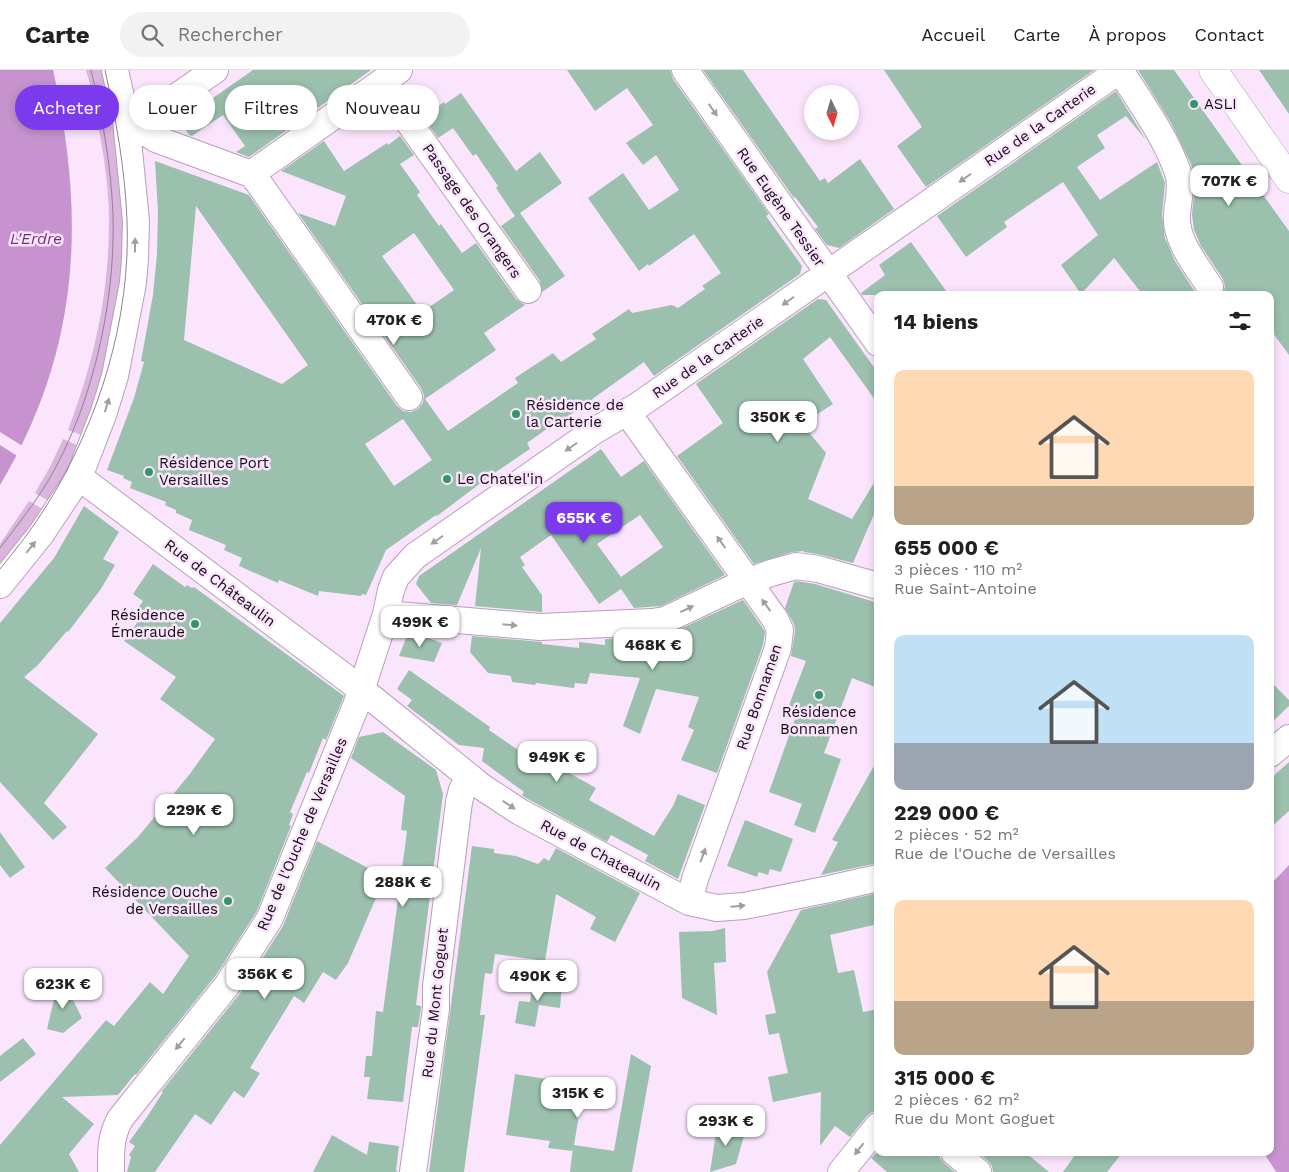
<!DOCTYPE html>
<html lang="fr">
<head>
<meta charset="utf-8">
<style>
	body { margin:0; font-family:"Work Sans",sans-serif; background:#f2f2f2; color:#202124; height:100vh; display:flex; flex-direction:column; font-size:19px; white-space:nowrap }
	* { box-sizing:border-box; margin:0 }
	p { font-size:16px; color:#757577 }
	.icon { flex:none; width:28px; height:28px; fill:none; stroke:currentColor; stroke-width:2; stroke-linecap:round; stroke-linejoin:round }
	.map { position:relative; flex:1; overflow:hidden }
	.sheet { position:absolute; left:874px; top:221px; width:400px; height:865px; display:flex; flex-direction:column; background:#fff; border-radius:10px; box-shadow:0 2px 8px #0003 }
	.sheet>* { flex:none }
	.top-card { position:absolute; left:15px; top:15px; width:475px; height:45px; display:flex; gap:10px }
	.needle { width:32px; rotate:175deg }
	.fabs { position:absolute; left:804px; top:15px; display:grid; gap:10px }
	.fabs a { display:grid; place-items:center; width:55px; height:55px; border-radius:50%; background:#fff; box-shadow:0 2px 8px #0003; font-size:25px }
	.price { position:absolute; translate:-50% -42px; padding:0 11px; border-radius:10px; background:#fff; color:#222; font-size:16px; line-height:32px; filter:drop-shadow(0 1px 2px #0008) }
	.price::after { content:''; position:absolute; left:50%; top:30px; width:15px; height:11px; margin-left:-8px; background:inherit; clip-path:polygon(0 0,100% 0,50% 100%) }
	.price.selected { background:#7c3aed; color:#fff }
	ul { padding:0; list-style:none }
	li { display:grid; align-content:center; gap:10px; height:265px; padding:0 20px }
	li span { display:grid; place-items:center; height:155px; border-radius:10px; color:#555 }
	li>.icon { margin-inline-start:auto }
	span .icon { width:90px; height:90px; fill:#fffc; stroke-width:1 }
	li b { font-size:21px }
	h2 { display:flex; justify-content:space-between; align-items:center; height:60px; padding:0 20px; font-size:21px }
	.pill { padding:0 18px; border-radius:22px; background:#fff; box-shadow:0 2px 8px #0003; font-size:18px; line-height:45px }
	.pill.selected { background:#7c3aed; color:#fff }
	header { display:flex; align-items:center; gap:30px; box-sizing:border-box; height:70px; padding:0 25px; background:#fff; border-bottom:1px solid #e0e0e0 }
	header strong { font-size:24px }
	nav { display:flex; gap:28px; margin-inline-start:auto; font-size:18px }
	.search { width:350px; height:45px; background:#f2f2f2; display:flex; align-items:center; gap:12px; box-sizing:border-box; padding:0 18px; border-radius:28px; color:#757577; font-size:19px }
	.map>svg:first-child { display:block }
</style>
</head>
<body>
<header>
<strong>Carte</strong>
<div class="search"><svg class="icon" aria-label="search" viewBox="0 0 24 24"><circle cx="10" cy="10" r="6"/><path d="M15 15l6 6"/></svg>Rechercher</div>
<nav><a>Accueil</a><a>Carte</a><a>À propos</a><a>Contact</a></nav>
</header>
<div class="map">
<svg width="1289" height="1102" viewBox="0 0 1289 1102">
	<rect width="100%" height="100%" fill="#fbe5fd"/>
	<path fill="#dab5de" d="M86 0H109L113 14 91 18Z
		M115 25 130 184 89 368 68 360C94 292 109 225 109 151 109 110 101 69 93 29Z
		M63 369 84 378 54 434 35 423 51 395Z
		M29 431 49 443 0 508V474Z"/>
	<path fill="#ca95d0" d="M1289 795V1102H1276L1264 1083 1270 1082V815Z"/>
	<path fill="#c793ce" d="M0 0H53C86 150 80 280 0 415Z"/>
	<path fill="#fbe5fd" d="M0 362 24 377 19 387 0 375Z"/>
	<path fill="#9bc0ad" fill-rule="evenodd" d="M253 0H371L249 87 236 82 245 76 223 45 192 66 189 65 180 51Z
		M567 0H670L673 9 769 144 766 146 802 196 800 204 654 306 644 292 556 355 555 353 527 373 530 379 490 406 437 446 436 445 386 480 366 525 362 524 361 526 319 521 318 526 279 510 278 513 239 496 242 488 224 480 226 475 189 460 192 450 176 443V440L165 435 166 432 130 418 132 412 123 408 124 406 107 400 134 328 144 292 141 291 153 225 157 184 158 142 155 91 249 125 397 336 403 341 411 342 418 339 423 333 424 325 421 318 298 143 335 156 346 126 281 101 324 71 344 101 387 73 388 75 400 66 414 85 400 94 420 122 417 125 439 156 441 154 462 183 476 173 516 229 525 235 484 263 496 280 425 329 448 361 518 313 515 308 553 283 561 292 596 269 592 264 629 239 632 243 672 235 678 238 705 219 702 216 721 203 694 164 649 196 648 194 639 201 588 128 623 103 649 140 679 120 656 85 643 95 626 73 653 55 627 18 595 41ZM196 136 308 295 282 314 184 270ZM414 163 454 220 422 242 382 186ZM403 349 432 390 394 416 365 374Z
		M703 0H743L820 111 825 108 828 113 860 89 894 139 839 178 827 175 815 159 818 157 795 127 794 128Z
		M884 0H1094L926 117 897 76 922 57Z
		M1138 0H1174L1289 161V285L1270 259V225H1222L1225 217 1223 209 1201 176 1194 160 1192 145 1195 110 1191 94 1171 53Z
		M1259 0H1289V44Z
		M1116 21 1146 70 1126 46 1097 65 1105 78 1077 97 1100 130 1157 92 1165 113 1162 145 1165 168 1175 191 1197 225H1143L1114 188 1081 224 1061 195 1098 165 1063 112 1004 152 1007 157 966 187 937 146Z
		M461 23 516 101 540 82 562 113 520 143 565 206 542 222 540 211 501 156 515 146 496 118 498 116 476 84 473 86 453 58 438 68 423 47 444 32 445 34Z
		M911 172 949 225H862L861 223 885 205 879 195Z
		M818 229 826 230 878 303V334L830 267 803 289 833 334 802 354 826 383 808 429 852 449 877 408 878 435 853 493 822 485 804 482V481L792 482 754 494 677 386 723 353 696 314Z
		M601 379 621 407 644 391 725 505 661 536 634 538 621 519 599 534 551 465 520 487 525 495 522 497 542 525V542L475 536 481 478 457 535 431 533 416 514 419 506ZM640 445 663 477 621 507 597 474Z
		M84 436 119 462 103 489 115 495 101 519 68 562 67 561 38 595 24 607 98 664 44 733 67 757 53 770 0 712V553L54 488Z
		M153 494 185 517 187 515 192 518 194 517 344 626 326 670 323 668 309 703 307 702 290 742 293 744 289 755 291 756 257 841 216 905 136 1005 135 1004 118 1025 62 1027 94 1054 69 1084 79 1102H0V1075L106 950 114 956 150 912 163 924 189 886 105 798 138 767 189 705 215 669 160 629 176 607 124 571 139 550 133 545 143 531 133 524Z
		M797 511 815 514 878 533V618L852 608 824 683 841 689 815 763 794 755 802 734 769 722 796 646 786 643 806 591 791 586 795 561 794 554 785 538 794 512Z
		M743 530 762 557 765 562 763 575 717 703 681 690 694 660 688 657 699 627 656 619 640 664 623 656 640 608 590 603 587 614 575 613 574 618 536 613 535 615 512 612 511 606 488 603 470 582 472 566 542 572V574L579 578V572L605 575V569L667 565Z
		M409 561 442 573 434 592 399 586Z
		M409 600 490 657 489 660 547 700 548 698 550 700 553 694 596 718 589 730 654 766 673 736 678 724 705 735 678 809 645 791 648 785 611 765 607 772 526 728 522 725 524 722 482 691 484 678 459 675 407 636 412 630 397 619Z
		M1270 611 1289 630V636L1270 654Z
		M383 662 436 700 443 724 416 935 421 936V938L418 957H412L403 1032 367 1029 370 1007H364L366 986H372L376 941 383 942 407 761 401 760 405 726 351 688 359 667Z
		M878 689V793L821 805 838 772 832 770Z
		M1289 692V741L1270 758V709Z
		M745 750 793 769 781 802 770 799 768 805 759 802 757 807 727 796Z
		M0 762 25 797 10 808 0 795Z
		M317 771 385 807 348 893 336 910 323 902 304 933 294 926 250 998 260 1003 244 1028 234 1021 211 1055 195 1044 155 1102H127L131 1087 129 1085 135 1076 129 1072 147 1047 163 1022H161L241 922 283 856Z
		M472 776 494 779V783L516 786 538 794 544 788 549 791 556 778 640 823 615 872 590 859 596 847 556 824 545 891 495 884 492 904 485 903 480 945H485L464 1102H429Z
		M878 823V854L830 865 838 903 854 900 863 942 878 939V1041L872 1042 867 1046 850 1067 835 1056 820 1076 821 1022 773 1032 768 1007 788 1003 779 963 769 965 765 945 776 943 767 902 801 840Z
		M725 858 726 892 714 893 717 945 682 928 679 862 713 861Z
		M60 904 82 948 63 963 47 959Z
		M533 911 562 916 560 938 539 935 535 957 515 953 519 931 530 932Z
		M23 968 36 984 0 1012V986Z
		M631 984 651 996 632 1102H570L573 1077V1081L548 1078 550 1071 506 1065 515 1004 584 1015 574 1075 614 1081Z
		M718 1050 744 1066 736 1094 710 1102Z
		M332 1065 367 1085 369 1072 399 1076 396 1101 398 1102H313Z
		M878 1081V1082H939L940 1088 944 1093 955 1102H887L871 1088Z
		M978 1082H1025L1049 1102H993L992 1096 988 1091Z
		M1077 1082H1123L1107 1102H1063Z"/>
	<g fill="none" stroke-linecap="round" stroke-linejoin="round">
		<g stroke="#b89fbb" stroke-width="28">
			<path id="street" d="M685 0 878 273
				M1120 0C1140 32 1164 64 1177 100 1183 115 1178 129 1177 145 1175 171 1197 196 1210 217
				M381 13 528 220
				M126 50 156 69 251 104 258 112 409 327
				M126 50 156 41 215 0
				M251 104 399 0
				M627 342 775 549 780 560 778 578 695 809 689 832
				M79 407 362 620 482 717 520 742 689 832 717 838 744 836 829 819 878 808
				M0 515 41 464 79 407 104 342 115 306 133 213 135 189 136 151 126 50 115 0
				M386 544 540 557 652 552 665 550 737 516 771 503 796 496 818 499 878 516
				M1270 684 1289 668
				M954 1082 978 1102
				M111 1102C111 1081 110 1068 120 1049L228 914 270 848 357 633 386 544 391 520 396 507 415 486 594 361 639 335 1120 0
				M413 1102 436 939V916L459 732 462 720 469 707
				M841 1102 878 1056"/>
		</g>
		<g stroke="#b89fbb" stroke-width="29">
			<path id="secondary" d="M1213 0 1289 109"/>
		</g>
		<use href="#street" stroke="#fff" stroke-width="26"/>
		<use href="#secondary" stroke="#fff" stroke-width="28"/>
		<path stroke="#918193" stroke-width="1" d="M0 478C17 456 34 434 48 411 95 332 119 218 112 127 109 84 101 41 91 0
			M0 499C17 478 33 458 47 435 99 351 131 249 127 150 125 99 116 49 105 0"/>
	</g>
	<defs><path id="oneway-solid" d="M-6-.8H1V-3.2L6.5 0L1 3.2V.8H-6Z" transform="scale(1.25)"/></defs>
	<g fill="#a19da1">
		<use href="#oneway-solid" transform="translate(713 40) rotate(55)"/>
		<use href="#oneway-solid" transform="translate(965 108) rotate(145)"/>
		<use href="#oneway-solid" transform="translate(135 175) rotate(-89)"/>
		<use href="#oneway-solid" transform="translate(788 231) rotate(145)"/>
		<use href="#oneway-solid" transform="translate(107 335) rotate(-73)"/>
		<use href="#oneway-solid" transform="translate(571 377) rotate(145)"/>
		<use href="#oneway-solid" transform="translate(437 470) rotate(145)"/>
		<use href="#oneway-solid" transform="translate(721 472) rotate(-126)"/>
		<use href="#oneway-solid" transform="translate(31 477) rotate(-51)"/>
		<use href="#oneway-solid" transform="translate(766 535) rotate(-126)"/>
		<use href="#oneway-solid" transform="translate(687 539) rotate(-25)"/>
		<use href="#oneway-solid" transform="translate(510 555) rotate(5)"/>
		<use href="#oneway-solid" transform="translate(509 735) rotate(33)"/>
		<use href="#oneway-solid" transform="translate(703 785) rotate(-70)"/>
		<use href="#oneway-solid" transform="translate(738 836) rotate(-5)"/>
		<use href="#oneway-solid" transform="translate(180 974) rotate(129)"/>
		<use href="#oneway-solid" transform="translate(859 1079) rotate(128)"/>
	</g>
	<g fill="#35946d" stroke="#fbe5fd" stroke-width="2">
		<circle cx="1194" cy="34" r="5"/>
		<circle cx="516" cy="344" r="5"/>
		<circle cx="149" cy="402" r="5"/>
		<circle cx="447" cy="409" r="5"/>
		<circle cx="195" cy="554" r="5"/>
		<circle cx="819" cy="625" r="5"/>
		<circle cx="228" cy="831" r="5"/>
	</g>
	<g text-anchor="middle" stroke-width="5" stroke-linejoin="round" paint-order="stroke">
		<g font-size="15" fill="#140b15" stroke="#fbe5fd" text-anchor="start">
			<text x="1204" y="39">ASLI</text>
			<text x="526" y="340">Résidence de<tspan x="526" dy="17">la Carterie</tspan></text>
			<text x="159" y="398">Résidence Port<tspan x="159" dy="17">Versailles</tspan></text>
			<text x="457" y="414">Le Chatel'in</text>
			<text x="185" y="550" text-anchor="end">Résidence<tspan x="185" dy="17">Émeraude</tspan></text>
			<text x="819" y="647" text-anchor="middle">Résidence<tspan x="819" dy="17">Bonnamen</tspan></text>
			<text x="218" y="827" text-anchor="end">Résidence Ouche<tspan x="218" dy="17">de Versailles</tspan></text>
		</g>
		<g font-size="15" fill="#140b15" stroke="#fbe5fd">
			<text transform="translate(1040 55) rotate(-35)" y="5">Rue de la Carterie</text>
			<text transform="translate(781 137) rotate(55)" y="5">Rue Eugène Tessier</text>
			<text transform="translate(472 141) rotate(55)" y="5">Passage des Orangers</text>
			<text transform="translate(708 287) rotate(-35)" y="5">Rue de la Carterie</text>
			<text transform="translate(220 513) rotate(37)" y="5">Rue de Châteaulin</text>
			<text transform="translate(759 627) rotate(-71)" y="5">Rue Bonnamen</text>
			<text transform="translate(302 764) rotate(-67)" y="5">Rue de l'Ouche de Versailles</text>
			<text transform="translate(601 785) rotate(28)" y="5">Rue de Chateaulin</text>
			<text transform="translate(435 933) rotate(-84)" y="5">Rue du Mont Goguet</text>
		</g>
		<g font-size="16" font-style="italic" fill="#6f3078" stroke="#fbe5fd">
			<text x="36" y="174">L'Erdre</text>
		</g>
	</g>
</svg>
<div class="fabs">
<a><svg class="needle" viewBox="-14 -14 28 28"><path d="M0-13l5 13h-10z" fill="#e53935"/><path d="M0 13l5-13h-10z" fill="#757577"/></svg></a>
</div>
<b class="price" style="left:1229px;top:137px">707K €</b>
<b class="price" style="left:394px;top:276px">470K €</b>
<b class="price" style="left:778px;top:373px">350K €</b>
<b class="price selected" style="left:584px;top:474px">655K €</b>
<b class="price" style="left:420px;top:578px">499K €</b>
<b class="price" style="left:653px;top:601px">468K €</b>
<b class="price" style="left:557px;top:713px">949K €</b>
<b class="price" style="left:194px;top:766px">229K €</b>
<b class="price" style="left:403px;top:838px">288K €</b>
<b class="price" style="left:265px;top:930px">356K €</b>
<b class="price" style="left:538px;top:932px">490K €</b>
<b class="price" style="left:63px;top:940px">623K €</b>
<b class="price" style="left:578px;top:1049px">315K €</b>
<b class="price" style="left:726px;top:1077px">293K €</b>
<div class="top-card">
<a class="pill selected">Acheter</a>
<a class="pill">Louer</a>
<a class="pill">Filtres</a>
<a class="pill">Nouveau</a>
</div>
<section class="sheet">
<h2>14 biens<svg class="icon" aria-label="filters" viewBox="0 0 24 24"><path d="M4 7h16M4 17h16"/><circle cx="9" cy="7" r="2"/><circle cx="15" cy="17" r="2"/></svg></h2>
<ul>
<li><span style="background:linear-gradient(#ffd9b3 75%,#b9a48a 0)"><svg class="icon" aria-label="home" viewBox="0 0 24 24"><path d="M3 11l9-7 9 7M6 9v11h12V9"/></svg></span><div><b>655 000 €</b><p>3 pièces · 110 m²</p><p>Rue Saint-Antoine</p></div></li>
<li><span style="background:linear-gradient(#bfe0f5 70%,#9aa5b1 0)"><svg class="icon" aria-label="home" viewBox="0 0 24 24"><path d="M3 11l9-7 9 7M6 9v11h12V9"/></svg></span><div><b>229 000 €</b><p>2 pièces · 52 m²</p><p>Rue de l'Ouche de Versailles</p></div></li>
<li><span style="background:linear-gradient(#ffd9b3 65%,#b9a48a 0)"><svg class="icon" aria-label="home" viewBox="0 0 24 24"><path d="M3 11l9-7 9 7M6 9v11h12V9"/></svg></span><div><b>315 000 €</b><p>2 pièces · 62 m²</p><p>Rue du Mont Goguet</p></div></li>
</ul>
</section>
</div>
</body>
</html>
